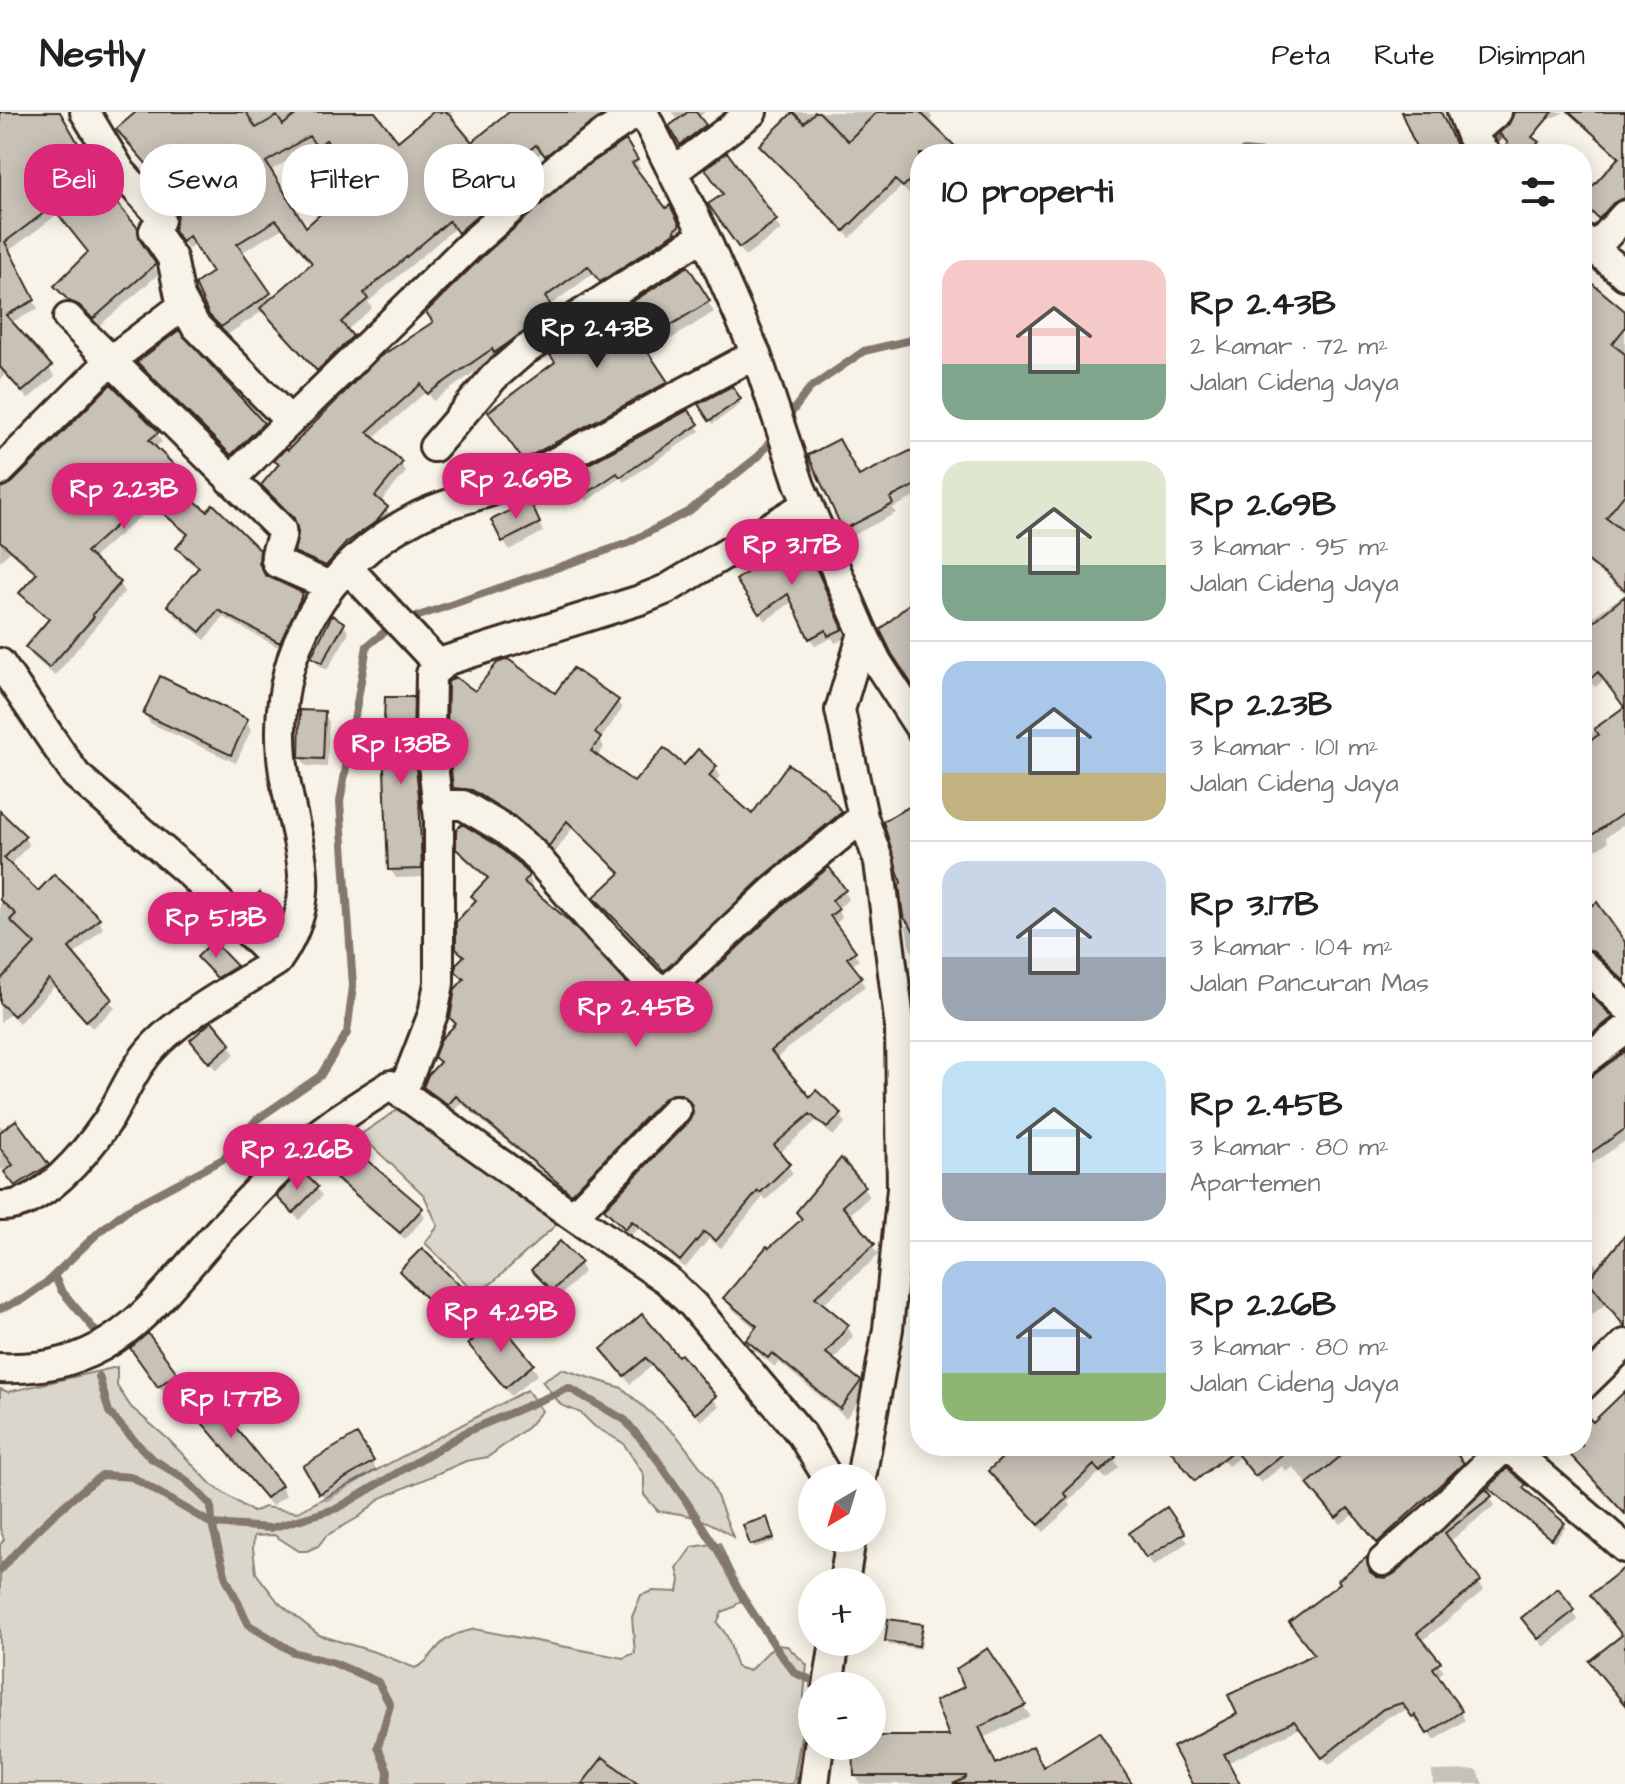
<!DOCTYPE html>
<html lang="id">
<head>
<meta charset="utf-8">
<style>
	body { margin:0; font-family:"Architects Daughter",sans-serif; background:#f2f2f2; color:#202124; height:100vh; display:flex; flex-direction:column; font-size:30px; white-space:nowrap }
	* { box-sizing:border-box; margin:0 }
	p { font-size:26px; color:#757577 }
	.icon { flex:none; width:44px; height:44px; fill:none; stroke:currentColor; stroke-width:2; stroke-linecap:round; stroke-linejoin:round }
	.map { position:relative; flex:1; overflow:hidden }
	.drawer { position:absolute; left:910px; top:32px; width:682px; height:1312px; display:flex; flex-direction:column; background:#fff; border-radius:32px; box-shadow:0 4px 20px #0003 }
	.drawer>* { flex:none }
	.banner { position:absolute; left:24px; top:32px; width:760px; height:72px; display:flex; gap:16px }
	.needle { width:52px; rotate:218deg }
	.fabs { position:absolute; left:798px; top:1352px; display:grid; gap:16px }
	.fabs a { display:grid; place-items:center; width:88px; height:88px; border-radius:50%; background:#fff; box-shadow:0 4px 20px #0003; font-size:40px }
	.price { position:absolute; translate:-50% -68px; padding:0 18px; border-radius:28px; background:#db2777; color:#fff; font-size:26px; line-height:52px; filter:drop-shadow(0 2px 4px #0008) }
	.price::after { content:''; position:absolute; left:50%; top:48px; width:24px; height:18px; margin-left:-12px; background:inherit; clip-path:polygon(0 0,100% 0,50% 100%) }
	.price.active { background:#222; color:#fff }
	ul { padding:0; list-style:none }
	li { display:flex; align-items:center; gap:24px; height:200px; padding:0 32px }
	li+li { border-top:2px solid #e0e0e0 }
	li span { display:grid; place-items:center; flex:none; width:224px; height:160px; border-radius:24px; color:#555 }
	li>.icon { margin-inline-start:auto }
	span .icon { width:96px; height:96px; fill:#fffc; stroke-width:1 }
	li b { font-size:34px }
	h2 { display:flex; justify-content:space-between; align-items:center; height:96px; padding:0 32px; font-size:34px }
	.chip { padding:0 28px; border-radius:32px; background:#fff; box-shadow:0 4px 20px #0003; font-size:28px; line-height:72px }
	.chip.active { background:#db2777; color:#fff }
	header { display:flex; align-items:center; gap:48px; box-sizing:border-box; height:112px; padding:0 40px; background:#fff; border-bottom:2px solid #e0e0e0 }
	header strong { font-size:38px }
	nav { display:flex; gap:44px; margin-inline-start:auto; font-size:28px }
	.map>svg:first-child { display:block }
</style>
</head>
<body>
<header>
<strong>Nestly</strong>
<nav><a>Peta</a><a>Rute</a><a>Disimpan</a></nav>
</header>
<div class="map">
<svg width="1625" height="1672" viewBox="0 0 1625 1672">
	<rect width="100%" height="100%" fill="#f7f3e8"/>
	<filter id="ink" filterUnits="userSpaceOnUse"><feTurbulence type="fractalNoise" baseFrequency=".0125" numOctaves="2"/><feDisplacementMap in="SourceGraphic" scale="16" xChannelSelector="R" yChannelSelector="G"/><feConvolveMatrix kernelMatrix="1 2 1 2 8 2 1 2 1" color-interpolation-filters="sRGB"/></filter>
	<g filter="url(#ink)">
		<path fill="#dbd6cb" stroke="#8b8074" stroke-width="2" d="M403 994 557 1112 492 1171 475 1180 425 1131 438 1114 424 1083 360 1023Z
			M117 1255V1274L131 1295 168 1327 212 1373 253 1400 264 1395 298 1400 527 1278 542 1299 528 1315 488 1345 466 1349 381 1386 359 1405 326 1424 318 1434 307 1439H299L274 1423 254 1424 253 1436 256 1461 279 1491 319 1523 378 1541 415 1556C432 1549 434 1534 449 1526 456 1521 466 1520 474 1517L623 1546 635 1541 632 1505 641 1483 653 1479 678 1480 680 1468 677 1456 692 1435 720 1431 743 1486 734 1495 722 1500 717 1511C733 1528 729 1535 737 1555L749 1559 775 1533 787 1534 807 1553 804 1582V1607L793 1672H0V1433L4 1427 0 1417V1277L8 1280Z
			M562 1257 622 1276 677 1324 711 1369 733 1425C708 1407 689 1402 658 1399L644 1383V1363L623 1331 594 1314 581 1301 561 1293 542 1269Z"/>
		<path fill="#0003" fill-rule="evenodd" d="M0 0H57L83 45 111 78 116 86 112 90 136 117 143 137 159 162 99 214 87 202 76 197 56 174 90 141 58 102 6 141 0 133Z
			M139 0H372L397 32 436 0H454L448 3 472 33 512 0H608L612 8 551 51 542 40 504 71 513 85 465 128 455 116 368 190 372 196 346 219 357 233 323 266 264 198 227 223 216 212 211 202 215 161 195 131 188 137 176 118 179 101 160 76 164 72 119 17ZM315 32 324 42 332 36 359 70 306 119 270 59ZM283 116 314 152 272 188 241 141Z
			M672 0H705L698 6 709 22 686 40 672 14 679 9Z
			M796 0H929L932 6 928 10 958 42H920V71L909 82 901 75 850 126 767 42 762 33Z
			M1402 0H1439L1459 42H1421Z
			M1529 0H1565L1529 16Z
			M1567 0H1621L1625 4V95L1605 114 1587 98 1582 89 1620 48Z
			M625 31 640 57 636 59 665 99 674 103 683 122 606 177 594 161 549 194 558 208 498 244 433 289 427 279 372 327 401 352 406 360 380 391 392 405 331 461 301 448 297 440 300 420 297 411 264 374 280 354 277 349 435 211Z
			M726 43 781 118 745 144 715 102 725 83Z
			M687 156 714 200 647 242 672 280 531 357 497 310Z
			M20 163 38 197 10 211 55 264 28 287 6 262 0 268V174Z
			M1582 175 1625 201V481L1582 446Z
			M139 251 263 312 268 320 236 350 144 259Z
			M731 277 741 292 713 312 700 293Z
			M687 300 700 319 624 370 621 365 587 389 573 369Z
			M157 321 162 330 154 336 180 366 173 373 258 439 263 449 265 465 302 482 307 491 285 539 223 505 205 528 174 502 169 493 199 458 184 445 179 437 189 425 152 394 92 447 119 471 124 480 55 564 32 544 27 535 50 510 27 490 22 481 37 464 10 440 0 449V377Z
			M920 332V382L893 396 896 401 850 425 845 417 916 339 914 336Z
			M534 400 543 420 509 438 494 409Z
			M822 470 846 526 835 531 832 526 815 534 792 490 765 509 743 477Z
			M1625 482V596L1605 567 1595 575 1593 572 1582 580V512Z
			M344 512 349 521 327 558 319 553 313 545Z
			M476 582 555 584 617 589 622 597 600 628 604 635 597 646 634 672 684 656 698 640 716 656 720 664 714 671 753 705 840 701 845 709 669 865 601 794 596 785 621 763 573 715 555 741 521 712 478 686 460 684 455 675Z
			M412 587 418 595 417 636 423 694 426 765 396 766 390 757Z
			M1625 597V712L1606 725 1608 730 1598 737H1592L1582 729V628Z
			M324 601 329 610 327 655 306 654 301 646Z
			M145 602 246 609 251 618 236 651 150 611Z
			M920 691V852L909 834 906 814 910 812Z
			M0 707 24 725 29 733 9 754 38 782 98 807 103 816 73 844 115 896 92 916 55 874 19 911 10 902 0 910Z
			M458 736 528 764 532 772 529 777 636 883 661 896 685 888 844 779 849 787 837 797 842 806 834 813 859 848 851 854 865 874 775 947 810 988 841 1003 845 1011 833 1024 816 1009 778 1042 793 1061 766 1088 763 1085 721 1136 709 1127 685 1156 638 1116 630 1124 606 1097 690 1011 694 1003V993L678 989 577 1089 461 991 453 1000 430 983 425 975 441 952 437 945 456 914 452 905 464 870 458 860 464 847 458 836 477 790 474 785 488 768 463 745Z
			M1582 777 1623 830 1625 829V871L1601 848 1591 843 1582 844Z
			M259 783 283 817 274 823 247 793Z
			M202 849 235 855 237 858 221 868Z
			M1582 876 1617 915 1582 943Z
			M212 912 235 942 216 958 192 928Z
			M1625 941V1029L1582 1059V1011Z
			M0 1013 47 1054 51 1061 20 1080 3 1057 0 1059Z
			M328 1057 421 1097 425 1105 405 1127 332 1064Z
			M863 1075 869 1085 848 1104 879 1143 822 1193 847 1214 853 1224 833 1249 860 1271 865 1281 846 1306 779 1250 775 1255 754 1238 748 1228 757 1218 731 1196 725 1186 769 1138Z
			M317 1076 322 1084 299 1108 279 1085Z
			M1582 1082 1591 1097 1582 1103Z
			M1625 1126V1214L1607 1191 1582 1210V1141L1584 1143 1587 1141 1599 1157Z
			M579 1151 584 1160 558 1186 533 1158Z
			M402 1159 459 1176 464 1185 444 1206 407 1168Z
			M642 1205 719 1294 701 1309 653 1253 630 1272 603 1238Z
			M498 1211 538 1262 511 1284 476 1241Z
			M148 1224 180 1271 165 1283 137 1245Z
			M199 1274 281 1374 286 1383 272 1394 188 1296 183 1287Z
			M1625 1282V1404L1561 1334H1582V1304L1593 1313Z
			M356 1324 377 1359 326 1390 305 1355Z
			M1023 1334H1118L1110 1342 1119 1355 1106 1367 1100 1360 1068 1390 1071 1394 1044 1420 991 1360Z
			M1212 1334H1449L1467 1359 1383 1438 1354 1402 1341 1412 1293 1355 1287 1360 1282 1354 1261 1371 1239 1345 1228 1354Z
			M1524 1374V1379L1566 1415 1554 1430 1493 1380Z
			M1486 1380 1495 1393 1449 1430 1484 1478 1421 1530 1444 1559 1437 1565 1465 1608 1434 1629 1421 1610 1418 1612 1408 1598 1388 1605 1329 1653 1300 1616 1227 1651 1238 1672H1195L1240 1603 1316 1543 1342 1472 1366 1448 1372 1464 1386 1468 1395 1464Z
			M812 1396V1422L804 1399Z
			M768 1411 775 1429 754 1436 746 1414Z
			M1183 1422 1188 1430 1153 1454 1137 1430Z
			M1573 1499 1578 1508 1544 1535 1528 1515Z
			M921 1514 924 1517 921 1537 889 1533 887 1529Z
			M987 1539 1030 1604 983 1626 996 1654 1043 1657 1129 1672H860L856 1664 855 1634H872V1626H952L967 1576Z
			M1477 1658 1483 1672H1433L1432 1659Z"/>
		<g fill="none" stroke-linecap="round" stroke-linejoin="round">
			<path stroke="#84786c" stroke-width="8" d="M1488 34 1504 21 1520 0
				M1239 42 1244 39 1274 42
				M786 308 809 277 864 239 920 226
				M54 1163 61 1178 98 1222
				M0 1197 23 1187 47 1170 100 1119 127 1098 223 1047 256 1008 320 964 347 921 353 874 340 690 367 534 393 513 628 431 689 399 759 344 776 322
				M99 1264 109 1300 129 1323 151 1346 186 1368 211 1393 212 1412 226 1466 249 1513 293 1540 334 1551 378 1570 390 1593 378 1635 388 1659 387 1672
				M0 1458C31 1422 64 1391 102 1363L132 1365 212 1412 271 1416 338 1396 468 1319 569 1276 625 1308 654 1343 686 1389 717 1437 743 1486 781 1543 795 1561 814 1569 813 1574
				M799 1672 812 1582"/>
		</g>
		<path fill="#c8c1b6" stroke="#3b2a1e" stroke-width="2" fill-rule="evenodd" d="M0 0H60L85 43 113 77 108 81 138 116 140 128 156 152 93 207 79 193 69 189 54 174 88 140 52 95 5 130 35 188 6 203 52 254 22 280 0 255Z
			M136 0H246L256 16 277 4 283 13 299 0H375L398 29 433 0H447L472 30 509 0H607L545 44 536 33 499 62 510 75 458 121 449 109 364 181 368 187 341 210 353 224 317 259 260 196 312 151 276 108 237 132 271 181 221 215 209 203 195 172 212 160 189 124 182 130 174 118 178 99 158 75 163 71 116 17ZM309 24 317 35 326 28 357 69 306 115 266 50Z
			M688 0H696L706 13 680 33 669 14Z
			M793 0 804 11 815 0H819L848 29 877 0H920L963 42H920V58L903 75 895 68 844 119 759 33Z
			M1401 0H1441L1457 36 1443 42H1419Z
			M1514 0H1553L1532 25 1539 30 1529 42H1503L1502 38 1508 31 1499 21 1509 12Z
			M1569 0H1625V86L1613 91 1599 107 1582 91V86L1619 45Z
			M626 28 638 48 632 51 666 96 670 93 680 113 674 118 676 120 600 170 588 154 545 185 555 199 494 241 492 237 427 282 421 272 367 320 403 350 375 384 388 395 377 409 346 431 326 454 294 440 298 420 294 406 261 373 279 352 274 349 286 336 288 338 378 246 433 210 426 200 482 145 575 62Z
			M727 40 777 108 739 136 708 92 723 82 705 57Z
			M688 154 710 189 642 231 668 270 523 348 488 300 555 250 550 243Z
			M1582 163 1625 199V216L1612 232 1625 242V382L1606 406 1625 420V478L1582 444Z
			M179 218 264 311 231 343 137 250Z
			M111 272 159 320 149 328 177 356 167 366 207 399 213 392 260 438 259 451 265 463 303 481 280 531 218 498 200 520 167 493 199 455 176 436 188 422 146 387 86 440 121 470 92 503 94 505 49 556 25 535 49 507 19 481 37 461 0 429V376L12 371Z
			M732 274 741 287 709 309 698 292Z
			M688 298 699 312 620 365 617 361 583 384 568 363Z
			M839 327 859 364 920 334V371L890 386 893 392 843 418 808 343Z
			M530 389 540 411 502 430 491 408Z
			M791 422 818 460 843 517 828 524 826 518 809 527 788 482 759 502 736 468 774 441 769 435Z
			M920 482V585L892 542 880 518Z
			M1625 484V700L1582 730V635L1598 623 1594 617 1624 595 1598 560 1582 574V519Z
			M332 503 345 511 322 551 311 545Z
			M508 547 555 581 573 556 619 588 595 621 601 626 591 639 634 670 664 636 684 653 698 637 717 654 709 664 752 702 788 652 823 676 842 700 762 766 664 859 594 785 620 761 567 709 549 734 514 704 472 678 453 676 447 623 448 570 455 565 475 579 497 551Z
			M160 564 248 607 231 643 143 602Z
			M385 585H414L413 626 419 684 422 757 388 758 383 633Z
			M300 598 325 599 323 647 299 646Z
			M920 689V828L903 804 899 773 901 771 883 709Z
			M0 699 26 724 4 746 38 779 54 762 100 806 69 836 112 887 86 909 49 867 14 904 0 891V868L35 832 10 808 16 802 0 788Z
			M462 712 495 732 519 751 529 763 524 770 568 808 637 882 660 894 684 886 785 791 829 755 846 778 832 788 839 797 830 804 856 839 847 846 862 865 771 939 810 985 816 978 842 1002 827 1016 810 1002 774 1033 790 1052 760 1081 758 1079 716 1129 704 1120 680 1149 632 1109 625 1117 604 1097 689 1009 693 1001 692 993 681 982H672L664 986 571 1082 456 984 448 993 423 975 428 963 440 950 434 945 441 927 456 912 450 906 455 877 464 867 456 860V852L464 844 456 837V810L476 788 471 784 488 766 456 737V718Z
			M260 780 280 806 268 816 245 792Z
			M1597 790 1625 830V870L1594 840 1582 835V801Z
			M213 829 237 854 217 866 197 845Z
			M1582 875 1613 905 1582 930Z
			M212 909 231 932 209 951 190 928Z
			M1625 939V1017L1582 1047V968L1592 964Z
			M16 1008 49 1053 15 1074 4 1060 13 1053 0 1036V1020Z
			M348 1032 423 1096 400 1121 325 1056Z
			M841 1046 865 1074 842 1094 875 1132 815 1185 849 1213 826 1241 861 1269 840 1297 772 1241 768 1246 746 1228 757 1214 723 1186 767 1134 769 1136 802 1107 796 1100Z
			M302 1059 318 1075 293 1101 276 1084Z
			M1625 1123V1215L1588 1168Z
			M560 1129 581 1150 552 1179 531 1158Z
			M422 1136 461 1175 438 1198 399 1159Z
			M642 1202 678 1244 681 1242 716 1284 695 1302 646 1246 624 1264 601 1237Z
			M498 1208 534 1252 505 1276 468 1232Z
			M148 1221 177 1261 158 1275 130 1236Z
			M200 1271 282 1373 266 1386 181 1286Z
			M1625 1279V1402L1562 1334H1582V1299L1593 1310Z
			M357 1322 374 1349 319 1382 303 1354Z
			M1015 1334H1114L1110 1338 1116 1345 1100 1360 1094 1353 1064 1381 1068 1385 1039 1413 988 1359Z
			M1167 1334H1293L1255 1364 1234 1338 1195 1369Z
			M1353 1334H1450L1464 1351 1377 1431 1348 1396 1336 1406 1307 1372Z
			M1507 1356 1526 1372 1523 1376 1565 1411 1551 1427 1488 1376Z
			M1486 1377 1492 1384 1445 1421 1481 1469 1417 1521 1441 1550 1433 1556 1462 1599 1427 1622 1415 1603 1412 1605 1402 1591 1383 1597 1322 1646 1294 1609 1224 1642 1240 1672H1193L1173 1635 1237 1602 1228 1583 1314 1542 1289 1510 1340 1471 1338 1468 1367 1445 1370 1460 1377 1465 1386 1466 1394 1462Z
			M1167 1395 1185 1421 1146 1446 1129 1421Z
			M767 1405 774 1426 750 1433 743 1413Z
			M1625 1455V1593L1589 1549 1622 1523 1590 1483Z
			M1558 1476 1575 1498 1538 1527 1521 1506Z
			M888 1507 923 1512 919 1534 885 1529Z
			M988 1536 1026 1593 979 1615 996 1652 1033 1634 1043 1655 1099 1620 1132 1672H953L966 1666V1664H854L853 1634H872V1624H949L935 1589 964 1575 956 1557Z
			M603 1645 638 1672H582Z"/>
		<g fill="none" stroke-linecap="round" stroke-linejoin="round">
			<g stroke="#3b2a1e" stroke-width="34">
				<path id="street" d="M85 0 121 60 159 102 160 108 154 119 172 146 180 185 195 213 290 309
					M643 0 704 123 756 242 800 374 863 521 877 550 920 616
					M1462 0 1471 24 1486 42
					M1469 18 1482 13 1497 0
					M674 59 752 0
					M1582 126 1625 163
					M1594 137 1625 103
					M68 206 281 417C284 430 272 440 277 451L330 474
					M434 335 494 265 524 239 704 123
					M0 359 111 248 184 193
					M230 368 470 133 565 49 637 0
					M347 455 440 554
					M0 551 76 663 193 764 277 849
					M437 693H463L505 718 531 739 604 823 649 870 662 877 672 874 774 778 863 705
					M1582 852 1625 893
					M1582 951 1625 918
					M402 982 433 902 439 871V707L430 624 431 562 448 548 640 488 667 477 808 392
					M0 1094C41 1096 85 1042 107 1010 123 984 134 954 156 932 190 898 237 875 277 849 329 775 289 723 282 645 273 539 324 452 419 404 451 388 489 383 522 367 549 355 575 339 602 325 653 297 705 269 756 242
					M573 1104 676 998
					M0 1256C108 1260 146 1202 210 1129 236 1100 264 1072 292 1045 321 1016 357 995 391 973L573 1104 667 1168 693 1193 802 1323 828 1366
					M1582 1274 1625 1232
					M1507 1334 1625 1436
					M861 1366 888 1217 902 1077 900 916 879 750 863 705 840 598 863 521
					M1383 1449 1432 1406 1505 1334
					M844 1470 851 1426
					M828 1574 835 1530
					M814 1672 819 1634"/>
			</g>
			<use href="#street" stroke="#f7f3e8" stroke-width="28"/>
		</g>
	</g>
</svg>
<div class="fabs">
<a><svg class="needle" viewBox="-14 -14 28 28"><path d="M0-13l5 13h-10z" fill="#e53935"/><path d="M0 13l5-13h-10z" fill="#757577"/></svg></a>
<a>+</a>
<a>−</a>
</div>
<b class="price active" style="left:597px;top:258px">Rp 2.43B</b>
<b class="price" style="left:516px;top:409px">Rp 2.69B</b>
<b class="price" style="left:124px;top:419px">Rp 2.23B</b>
<b class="price" style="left:792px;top:475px">Rp 3.17B</b>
<b class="price" style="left:401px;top:674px">Rp 1.38B</b>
<b class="price" style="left:216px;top:848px">Rp 5.13B</b>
<b class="price" style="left:636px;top:937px">Rp 2.45B</b>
<b class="price" style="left:297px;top:1080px">Rp 2.26B</b>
<b class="price" style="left:501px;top:1242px">Rp 4.29B</b>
<b class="price" style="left:231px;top:1328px">Rp 1.77B</b>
<div class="banner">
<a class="chip active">Beli</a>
<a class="chip">Sewa</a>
<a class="chip">Filter</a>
<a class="chip">Baru</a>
</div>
<section class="drawer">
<h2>10 properti<svg class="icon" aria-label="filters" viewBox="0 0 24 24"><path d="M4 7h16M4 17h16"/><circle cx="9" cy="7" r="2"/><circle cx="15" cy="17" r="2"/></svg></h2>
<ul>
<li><span style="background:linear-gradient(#f6c9c9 65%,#7fa58c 0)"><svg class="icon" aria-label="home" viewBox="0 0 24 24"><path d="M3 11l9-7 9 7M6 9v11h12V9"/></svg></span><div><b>Rp 2.43B</b><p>2 kamar · 72 m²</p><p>Jalan Cideng Jaya</p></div></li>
<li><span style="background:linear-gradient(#dfe7d0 65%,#7fa58c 0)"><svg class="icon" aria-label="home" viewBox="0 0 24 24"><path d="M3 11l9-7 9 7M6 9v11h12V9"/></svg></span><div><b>Rp 2.69B</b><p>3 kamar · 95 m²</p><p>Jalan Cideng Jaya</p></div></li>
<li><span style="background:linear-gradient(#a9c7e8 70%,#c2b280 0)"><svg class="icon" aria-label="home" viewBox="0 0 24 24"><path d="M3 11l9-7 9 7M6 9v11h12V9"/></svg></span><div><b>Rp 2.23B</b><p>3 kamar · 101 m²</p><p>Jalan Cideng Jaya</p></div></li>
<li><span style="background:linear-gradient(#c9d6e8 60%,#9aa5b1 0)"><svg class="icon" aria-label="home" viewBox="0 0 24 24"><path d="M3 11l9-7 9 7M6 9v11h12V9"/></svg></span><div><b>Rp 3.17B</b><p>3 kamar · 104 m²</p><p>Jalan Pancuran Mas</p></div></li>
<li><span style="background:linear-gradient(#bfe0f5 70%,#9aa5b1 0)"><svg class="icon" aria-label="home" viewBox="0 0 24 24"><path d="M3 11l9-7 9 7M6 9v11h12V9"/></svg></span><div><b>Rp 2.45B</b><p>3 kamar · 80 m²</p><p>Apartemen</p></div></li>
<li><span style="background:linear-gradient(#a9c7e8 70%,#8fb573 0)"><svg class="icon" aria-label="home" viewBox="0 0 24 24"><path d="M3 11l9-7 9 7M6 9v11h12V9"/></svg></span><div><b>Rp 2.26B</b><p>3 kamar · 80 m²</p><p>Jalan Cideng Jaya</p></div></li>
</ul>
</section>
</div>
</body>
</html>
